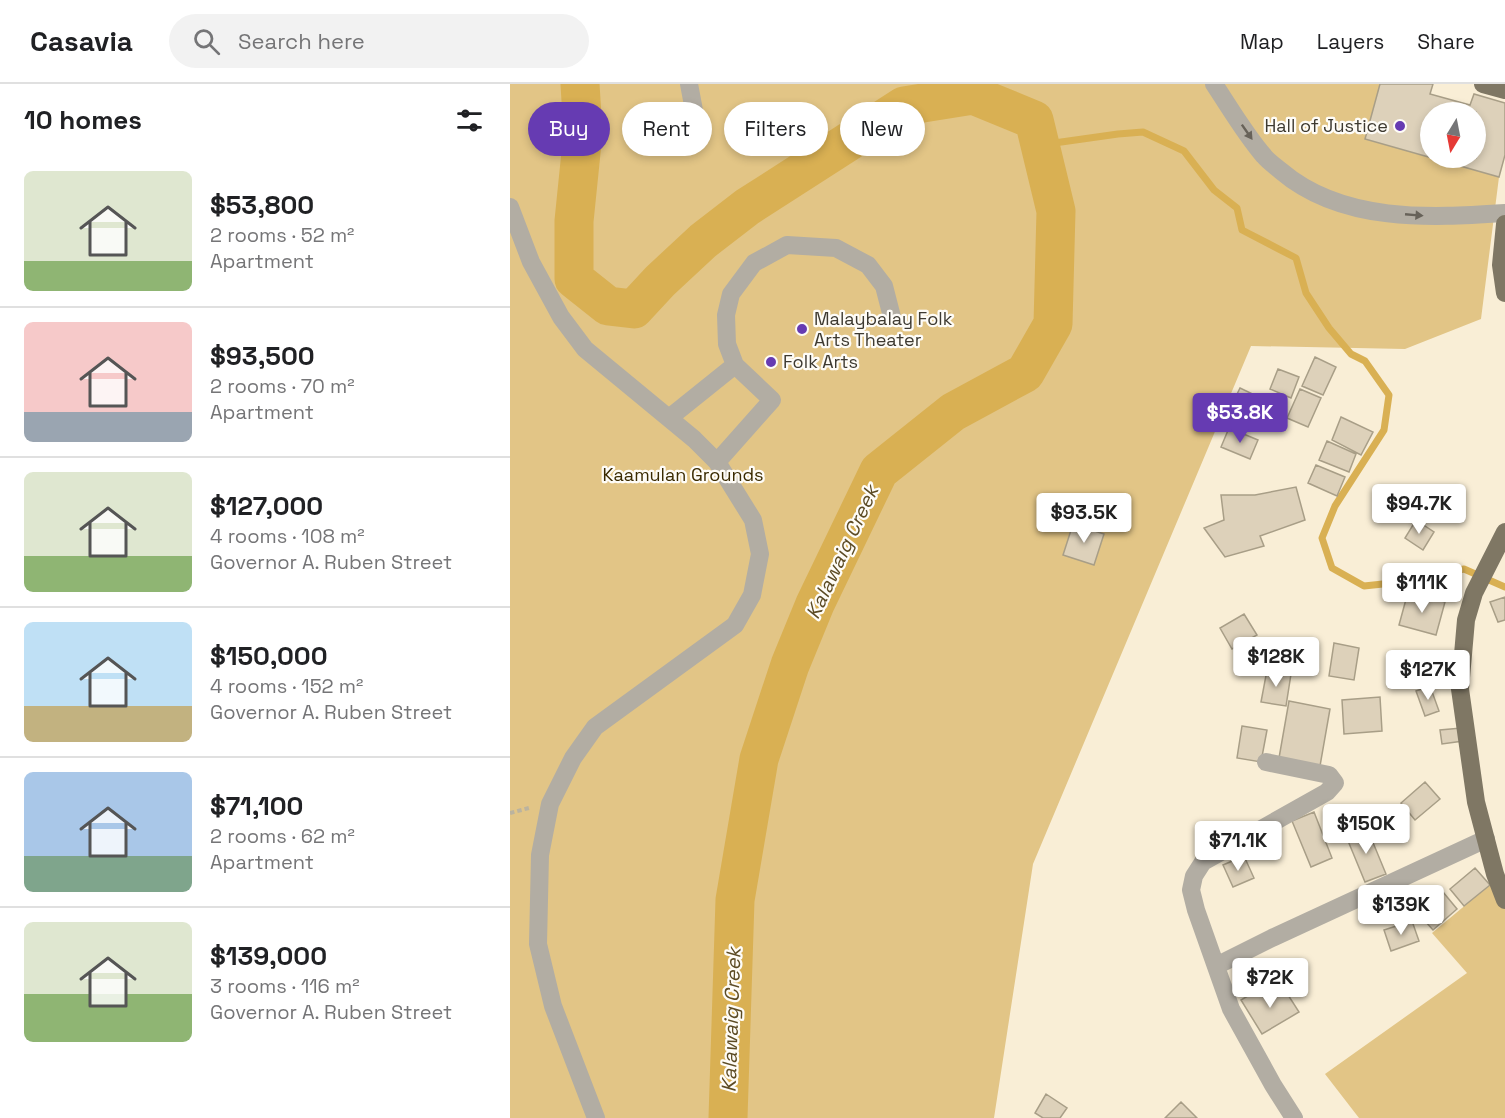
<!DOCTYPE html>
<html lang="en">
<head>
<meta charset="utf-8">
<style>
	body { margin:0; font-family:"Space Grotesk",sans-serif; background:#f2f2f2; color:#202124; height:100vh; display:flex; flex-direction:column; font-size:22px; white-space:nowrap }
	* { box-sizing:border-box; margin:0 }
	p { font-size:20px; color:#757577 }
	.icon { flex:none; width:33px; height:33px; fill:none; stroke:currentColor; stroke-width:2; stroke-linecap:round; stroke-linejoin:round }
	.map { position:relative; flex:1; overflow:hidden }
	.panel { display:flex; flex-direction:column; background:#fff; width:510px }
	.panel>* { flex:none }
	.banner { position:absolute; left:18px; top:18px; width:570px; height:54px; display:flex; gap:12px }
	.needle { width:39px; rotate:190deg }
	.fabs { position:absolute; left:910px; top:18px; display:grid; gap:12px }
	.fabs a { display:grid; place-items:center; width:66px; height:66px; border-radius:50%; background:#fff; box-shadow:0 3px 9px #0003; font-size:30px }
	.price { position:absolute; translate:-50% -51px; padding:0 14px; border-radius:6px; background:#fff; color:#222; font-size:20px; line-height:39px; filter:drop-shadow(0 2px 3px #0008) }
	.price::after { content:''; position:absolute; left:50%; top:36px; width:18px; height:14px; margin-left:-9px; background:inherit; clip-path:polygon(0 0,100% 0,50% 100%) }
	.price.active { background:#663bb2; color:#fff }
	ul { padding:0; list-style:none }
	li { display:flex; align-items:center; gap:18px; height:150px; padding:0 24px }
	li+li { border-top:2px solid #e0e0e0 }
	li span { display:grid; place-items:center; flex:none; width:168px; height:120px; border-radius:9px; color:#555 }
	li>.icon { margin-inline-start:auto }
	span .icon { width:72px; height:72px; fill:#fffc; stroke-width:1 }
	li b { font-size:26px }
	h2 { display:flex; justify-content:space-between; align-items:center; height:72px; padding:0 24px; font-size:26px }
	.tag { padding:0 21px; border-radius:27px; background:#fff; box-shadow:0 3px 9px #0003; font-size:21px; line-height:54px }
	.tag.active { background:#663bb2; color:#fff }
	header { display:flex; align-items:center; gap:36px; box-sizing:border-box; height:84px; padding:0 30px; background:#fff; border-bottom:2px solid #e0e0e0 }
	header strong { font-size:28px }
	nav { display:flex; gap:33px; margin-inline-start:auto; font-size:21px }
	.search { width:420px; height:54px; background:#f2f2f2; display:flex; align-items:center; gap:15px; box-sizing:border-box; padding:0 21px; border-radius:33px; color:#757577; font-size:22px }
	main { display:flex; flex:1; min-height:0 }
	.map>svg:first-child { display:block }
</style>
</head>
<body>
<header>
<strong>Casavia</strong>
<div class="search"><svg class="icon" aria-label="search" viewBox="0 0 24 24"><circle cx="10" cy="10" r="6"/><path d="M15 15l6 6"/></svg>Search here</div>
<nav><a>Map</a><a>Layers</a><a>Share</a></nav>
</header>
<main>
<section class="panel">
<h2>10 homes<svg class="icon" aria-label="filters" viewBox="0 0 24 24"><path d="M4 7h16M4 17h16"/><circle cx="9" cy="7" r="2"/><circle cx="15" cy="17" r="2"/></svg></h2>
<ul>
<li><span style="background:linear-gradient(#dfe7d0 75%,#8fb573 0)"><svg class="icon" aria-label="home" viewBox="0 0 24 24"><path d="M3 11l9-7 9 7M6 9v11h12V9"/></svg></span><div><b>$53,800</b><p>2 rooms · 52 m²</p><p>Apartment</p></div></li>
<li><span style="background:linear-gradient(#f6c9c9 75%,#9aa5b1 0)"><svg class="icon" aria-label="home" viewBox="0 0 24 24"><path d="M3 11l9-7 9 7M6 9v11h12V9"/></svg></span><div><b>$93,500</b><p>2 rooms · 70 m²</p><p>Apartment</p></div></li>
<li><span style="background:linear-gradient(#dfe7d0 70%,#8fb573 0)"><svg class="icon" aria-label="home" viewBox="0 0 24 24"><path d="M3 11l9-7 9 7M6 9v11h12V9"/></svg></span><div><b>$127,000</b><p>4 rooms · 108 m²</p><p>Governor A. Ruben Street</p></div></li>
<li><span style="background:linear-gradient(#bfe0f5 70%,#c2b280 0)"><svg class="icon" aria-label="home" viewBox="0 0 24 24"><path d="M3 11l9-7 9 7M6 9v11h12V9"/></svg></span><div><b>$150,000</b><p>4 rooms · 152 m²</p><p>Governor A. Ruben Street</p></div></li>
<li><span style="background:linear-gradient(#a9c7e8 70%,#7fa58c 0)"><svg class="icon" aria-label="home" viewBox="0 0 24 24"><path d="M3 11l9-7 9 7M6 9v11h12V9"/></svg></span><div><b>$71,100</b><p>2 rooms · 62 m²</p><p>Apartment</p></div></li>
<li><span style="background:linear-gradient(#dfe7d0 60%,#8fb573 0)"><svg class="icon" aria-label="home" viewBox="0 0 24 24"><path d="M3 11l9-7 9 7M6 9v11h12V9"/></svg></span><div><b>$139,000</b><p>3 rooms · 116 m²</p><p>Governor A. Ruben Street</p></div></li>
</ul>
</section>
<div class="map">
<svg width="995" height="1034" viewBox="0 0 995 1034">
	<rect width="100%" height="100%" fill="#f9eed6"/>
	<path fill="#e2c586" d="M0 0H870L855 55 989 93 971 235 895 265 741 262 523 780 484 1034H0Z
		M982 799 995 816V1034H849L815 990 957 889 922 849Z"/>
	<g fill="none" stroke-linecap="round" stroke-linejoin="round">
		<path stroke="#d9b053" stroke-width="7" d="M530 61 608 50 633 48 674 67 704 106 727 124 732 146 786 174 796 209 819 244 841 270 855 277 879 311 874 346 825 422 812 454 822 484 854 502 901 497 954 485 995 503"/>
		<path stroke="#d9b053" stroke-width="39" d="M70 0 73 49 64 137V195L98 222 124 225 150 197 193 157 237 123 394 22 463 11 524 36 546 127 543 240 515 289 443 328 369 387 305 520 280 581 249 675 225 816 218 1034"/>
	</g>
	<path fill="#ddd1ba" stroke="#a89e87" stroke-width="1.5" fill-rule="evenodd" d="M870 0H923L920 10 960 21 964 10 995 19V71L989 93 855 55ZM921 28H966V74H921Z
		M805 273 826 283 813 311 792 302Z
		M768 285 789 293 781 314 760 305Z
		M730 304 751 314 738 343 716 333Z
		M790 305 811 314 798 343 777 334Z
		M831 333 863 348 851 371 822 356Z
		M719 344 748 356 740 375 711 363Z
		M817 357 846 370 839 388 809 376Z
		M806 381 835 393 827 412 798 399Z
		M786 403 795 436 750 452 754 462 715 473 694 444 714 436 711 411H745Z
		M906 436 924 448 913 466 895 454Z
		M563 440 594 450 584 481 553 471Z
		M898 508 935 518 926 551 889 541Z
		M995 513V536L988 538 980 518Z
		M734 530 747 551 722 565 710 544Z
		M824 559 849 564 844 596 819 592Z
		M757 586 781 590 776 622 751 618Z
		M920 602 929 627 915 632 906 607Z
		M870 613 872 647 834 650 832 616Z
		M779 617 820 625 810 682 769 674Z
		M732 642 757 646 751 678 727 674Z
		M951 644 953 657 932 660 930 646Z
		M915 698 930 715 905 736 891 719Z
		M804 728 822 774 801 783 782 737Z
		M857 744 876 790 855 798 836 752Z
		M734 772 744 794 723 803 713 781Z
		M965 784 980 801 954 822 940 805Z
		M933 808 947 825 923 846 908 829Z
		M902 837 909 857 881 867 874 846Z
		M773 903 789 928 752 950 731 916 751 904 756 913Z
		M536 1010 557 1024 550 1034H533L525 1029Z
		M671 1018 687 1034H655Z"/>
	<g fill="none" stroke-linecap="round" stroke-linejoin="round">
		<path stroke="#bbb39f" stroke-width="4" stroke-dasharray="4.5 3" stroke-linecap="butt" d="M0 729 19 724"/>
		<path stroke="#b2ada3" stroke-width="18" d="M179 0 186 37
			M704 0C720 24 735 50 754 72 758 77 765 82 771 87 832 139 920 134 995 129
			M0 123 21 178 51 233 75 265 184 355 207 378 243 436 250 470 242 511 225 541 85 643 63 674 40 720 30 771 28 860 43 922 86 1034
			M159 334 225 281
			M207 378 262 316 225 281 217 260 216 231 221 210 244 179 277 161 326 164 358 181 374 202 382 233
			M756 678 819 691 825 699 817 708 693 778 684 792 681 806 686 826 721 925 763 1001 784 1034
			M706 882 762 854 976 755"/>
		<path stroke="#7f7764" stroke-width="18" d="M973 0 995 6
			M995 140 991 181 995 209
			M995 448 964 509 956 536 950 605 966 718 985 790 995 816"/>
	</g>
	<defs><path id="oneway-solid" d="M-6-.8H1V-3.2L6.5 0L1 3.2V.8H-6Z" transform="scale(1.5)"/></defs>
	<g fill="#676259">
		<use href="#oneway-solid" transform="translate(737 48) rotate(55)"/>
		<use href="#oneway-solid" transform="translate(904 131) rotate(5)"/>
	</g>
	<g fill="#663bb2" stroke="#fefcf7" stroke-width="2">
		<circle cx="890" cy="42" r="6"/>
		<circle cx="292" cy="245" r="6"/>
		<circle cx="261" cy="278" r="6"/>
	</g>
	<g text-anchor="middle" stroke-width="4.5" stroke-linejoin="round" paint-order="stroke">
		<g font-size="18" fill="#3e3a31" stroke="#fefcf7" text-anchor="start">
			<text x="878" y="48" text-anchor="end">Hall of Justice</text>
			<text x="304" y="241">Malaybalay Folk<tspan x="304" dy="21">Arts Theater</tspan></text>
			<text x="273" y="284">Folk Arts</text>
		</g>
		<g font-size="18" fill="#3a2a00" stroke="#fefcf7">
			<text x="173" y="397">Kaamulan Grounds</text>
		</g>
		<g font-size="20" font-style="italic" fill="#5c4b24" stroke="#fefcf7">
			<text transform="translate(332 468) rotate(-65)" y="7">Kalawaig Creek</text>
			<text transform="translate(221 936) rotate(-88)" y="7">Kalawaig Creek</text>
		</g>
	</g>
</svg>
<div class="fabs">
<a><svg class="needle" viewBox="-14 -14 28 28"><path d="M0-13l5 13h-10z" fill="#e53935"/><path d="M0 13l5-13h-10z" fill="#757577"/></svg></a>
</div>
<b class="price active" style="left:730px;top:360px">$53.8K</b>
<b class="price" style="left:909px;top:451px">$94.7K</b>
<b class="price" style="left:574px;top:460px">$93.5K</b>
<b class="price" style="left:912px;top:530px">$111K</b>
<b class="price" style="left:766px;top:604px">$128K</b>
<b class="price" style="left:918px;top:617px">$127K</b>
<b class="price" style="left:856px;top:771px">$150K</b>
<b class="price" style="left:728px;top:788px">$71.1K</b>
<b class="price" style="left:891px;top:852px">$139K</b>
<b class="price" style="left:760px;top:925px">$72K</b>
<div class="banner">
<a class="tag active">Buy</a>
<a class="tag">Rent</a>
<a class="tag">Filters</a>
<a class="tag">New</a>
</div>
</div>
</main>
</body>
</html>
